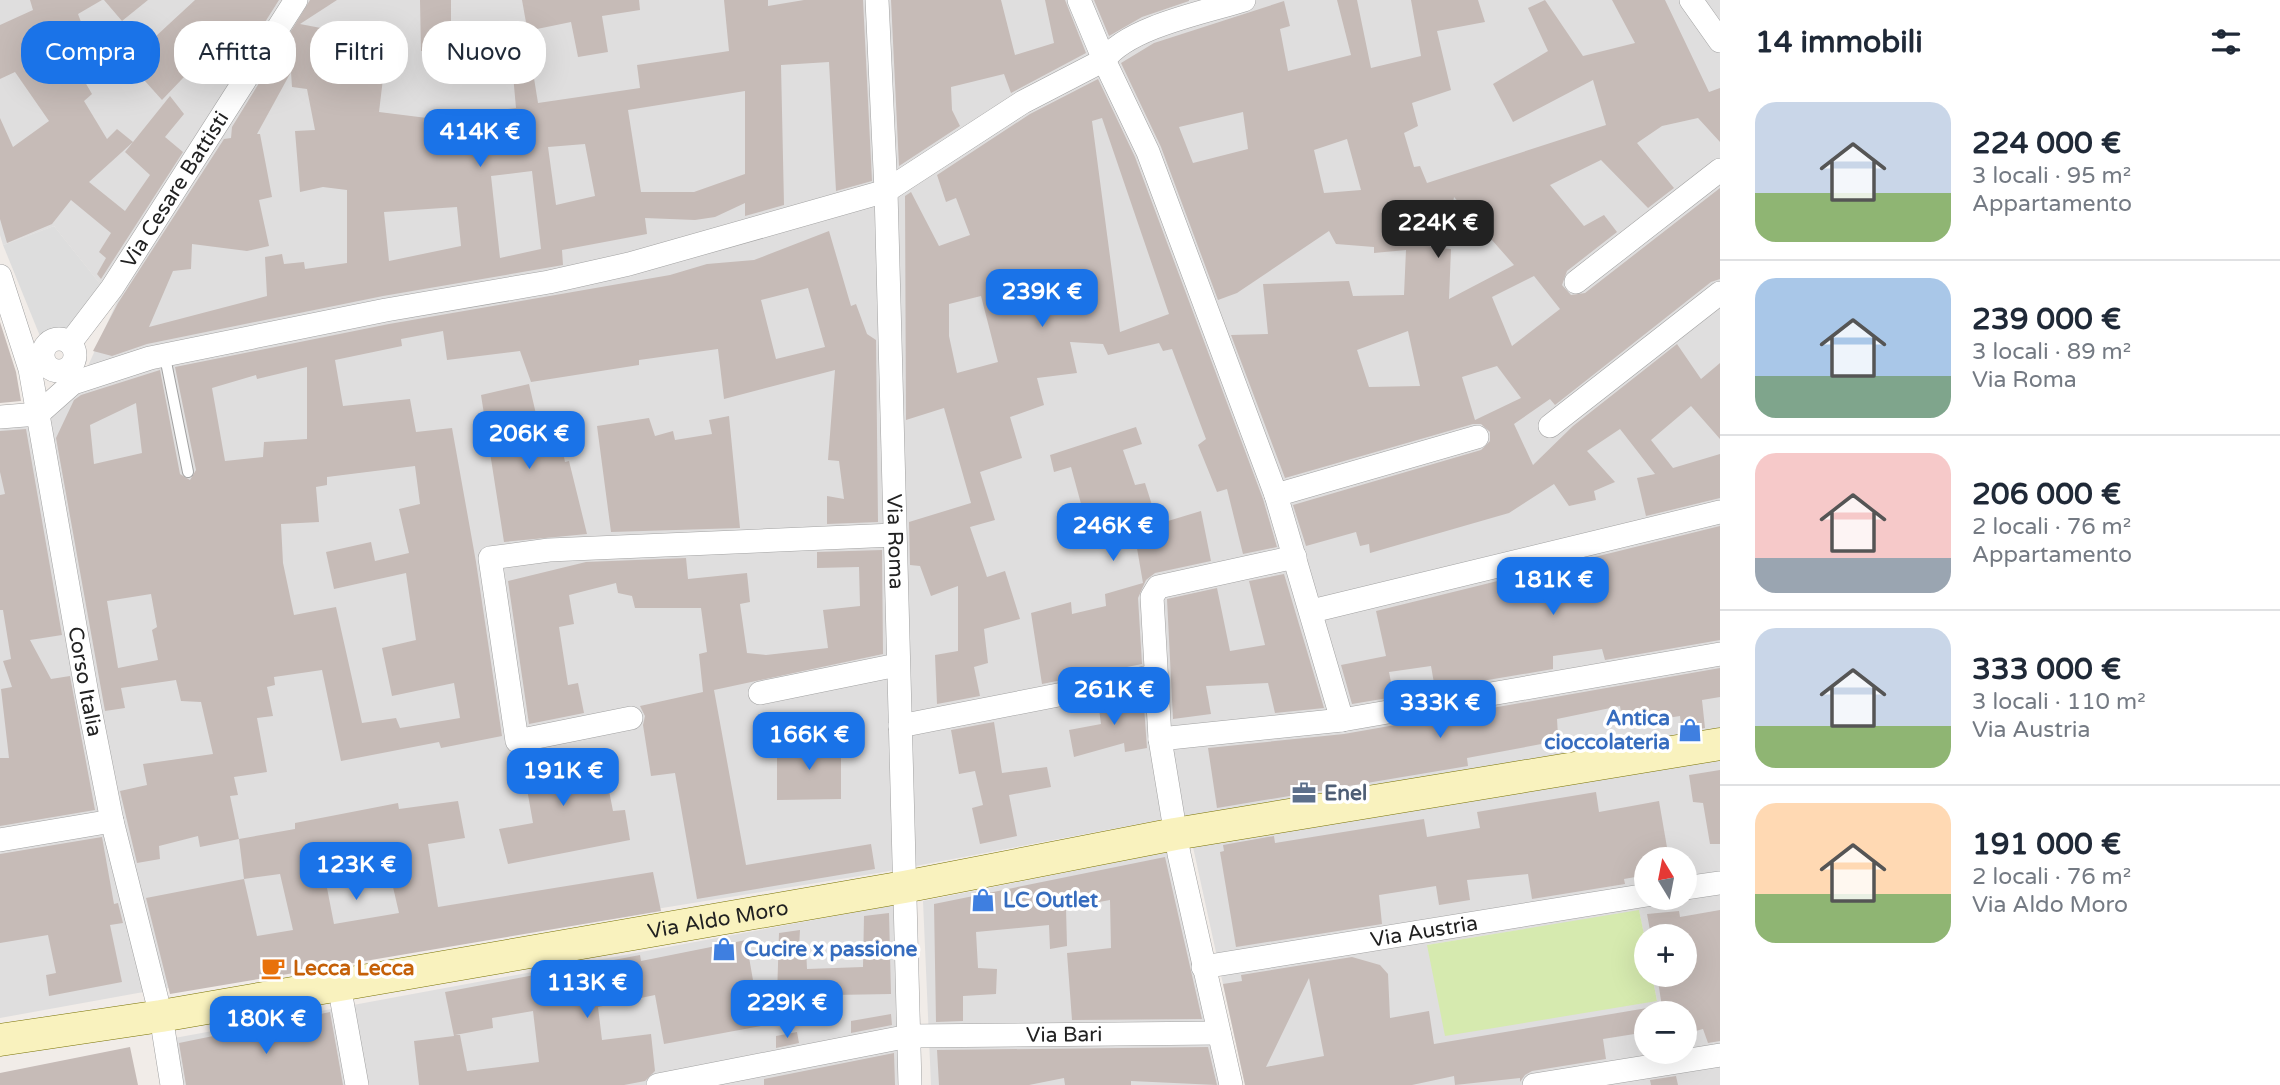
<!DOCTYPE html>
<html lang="it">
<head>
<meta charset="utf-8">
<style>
	body { margin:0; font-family:"Varela Round",sans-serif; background:#f6f6f7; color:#1f2937; height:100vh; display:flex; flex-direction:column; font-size:26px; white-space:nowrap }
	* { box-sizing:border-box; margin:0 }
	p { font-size:23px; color:#747a83 }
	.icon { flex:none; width:38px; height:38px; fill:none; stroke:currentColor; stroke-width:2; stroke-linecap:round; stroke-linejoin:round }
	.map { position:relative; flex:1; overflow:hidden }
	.panel { display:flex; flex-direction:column; background:#fff; width:560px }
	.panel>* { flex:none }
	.top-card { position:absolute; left:21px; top:21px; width:665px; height:63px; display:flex; gap:14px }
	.needle { width:46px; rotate:350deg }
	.fabs { position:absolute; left:1634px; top:847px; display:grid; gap:14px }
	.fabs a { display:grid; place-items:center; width:63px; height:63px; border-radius:50%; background:#fff; box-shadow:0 7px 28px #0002; font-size:35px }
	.price { position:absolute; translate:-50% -60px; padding:0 16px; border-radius:14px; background:#1a73e8; color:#fff; font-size:23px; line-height:46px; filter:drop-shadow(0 2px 4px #0008) }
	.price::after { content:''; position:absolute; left:50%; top:42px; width:21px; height:16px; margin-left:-10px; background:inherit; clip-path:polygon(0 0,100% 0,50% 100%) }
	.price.selected { background:#222; color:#fff }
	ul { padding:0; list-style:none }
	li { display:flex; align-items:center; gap:21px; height:175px; padding:0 35px }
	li+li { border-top:2px solid #e0e1e3 }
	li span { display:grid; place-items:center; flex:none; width:196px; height:140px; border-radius:21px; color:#555 }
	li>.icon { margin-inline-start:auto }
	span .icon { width:84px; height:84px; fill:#fffc; stroke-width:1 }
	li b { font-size:30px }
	h2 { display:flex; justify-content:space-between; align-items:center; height:84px; padding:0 35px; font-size:30px }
	.chip { padding:0 24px; border-radius:28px; background:#fff; box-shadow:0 7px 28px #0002; font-size:24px; line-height:63px }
	.chip.selected { background:#1a73e8; color:#fff }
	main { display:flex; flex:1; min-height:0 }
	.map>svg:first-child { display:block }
</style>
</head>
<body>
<main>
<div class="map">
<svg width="1720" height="1085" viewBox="0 0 1720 1085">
	<rect width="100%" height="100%" fill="#f1ece8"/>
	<path fill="#dfdede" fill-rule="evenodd" d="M0 0H1720V1085H1245L1186 815 884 872 138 993 0 1018V426L74 397 119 297 101 285 54 226 3 245 0 235ZM1647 859H1685V898H1647ZM1639 911 1647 949V936H1685V975H1652L1657 1001 1427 945ZM1647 1013H1685V1052H1647Z
		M1168 852 1220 1085H931L923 901Z
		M895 905 899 1085H177L169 1039Z"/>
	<path fill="#d6eaaf" d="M1639 910 1647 949V975H1652L1657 1001 1445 1036 1427 945Z"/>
	<path fill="#ddd" d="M54 226 101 285 72 335 63 333 42 341 3 245Z"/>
	<path fill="#c6bbb7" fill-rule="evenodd" d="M30 0H102L78 14 87 38 84 40 97 68 82 77 92 94 84 101 107 139 117 129 133 142 89 182 125 211 150 175 125 152 170 96 184 114 165 137 183 152 101 279 97 274 106 258 99 252 111 233 71 200 52 224 7 243 0 219V118L13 147 49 121 15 72 0 79V25L33 10Z
		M104 0H148L122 21Z
		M195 0H279L231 76 203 57 162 100 128 62Z
		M310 0H337L300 24 357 35V57L385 62 379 112 443 120 444 113 469 114 516 108 509 30 527 28 522 0H639L640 10 602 16 608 52 578 57 571 22 537 29 538 45 529 47 538 103 640 88 637 65 729 51 724 0H768V6L804 0H863L872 181 836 191 829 62 781 65 784 205 745 216V203L715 217 695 220 645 218 647 234 562 250 563 265 383 296 147 344 112 356 93 351 118 303 224 139 231 138 232 127ZM291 72 292 87 307 89 315 130 295 131 300 192 323 187 347 190V263L305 269 304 262 284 264 282 254 265 257 267 296 149 327 173 271 191 269 192 244 247 251 269 246 259 200 272 197 260 134H257ZM745 91V174L694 192H641L628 110ZM585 144 595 196 556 205 548 147ZM532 171 541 249 500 258 491 176ZM457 207 461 246 389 261 384 212Z
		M420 0H451V51H421Z
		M891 0H1001L1015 55 1054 43 1045 0H1065L1086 53 1011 93 1004 74 951 87 952 110 960 126 899 166Z
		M1094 0H1189V1L1142 17 1109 36Z
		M1337 0H1357L1371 68 1421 56 1411 0H1478L1485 22 1437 31 1451 90 1412 103 1418 126 1404 133 1414 167 1420 166 1427 183 1606 125 1593 80 1513 122 1493 84 1548 51 1528 8 1545 0 1583 56 1635 43 1612 0H1665L1709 92 1720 88V142L1698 118 1662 126 1637 143 1674 188 1648 208 1601 160 1550 185 1584 226 1604 215 1617 232 1567 271 1562 285 1571 295 1585 293 1720 188V279L1711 282 1555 405 1550 399 1514 424 1533 465 1573 426 1677 344 1701 379 1720 363V439L1691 406 1651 440 1673 468 1720 454V498L1646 516 1637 478 1655 474 1620 429 1587 451 1615 482 1594 491 1596 500 1569 506 1554 484 1509 513 1370 553 1369 544 1360 546 1356 532 1306 546 1293 505 1481 450 1490 441V432L1481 424H1473L1285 478 1231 335 1268 334 1263 284 1349 281 1353 296 1404 295 1406 250 1374 253V247L1336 244 1329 231 1237 293 1218 300 1161 147 1121 63 1154 43 1284 1 1290 26 1280 29 1288 71 1351 55ZM1243 112 1248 149 1193 163 1179 127ZM1347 139 1361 190 1324 193 1314 150ZM1454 197 1514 265 1449 299 1451 249 1430 247 1436 209 1453 203ZM1534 276 1560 309 1512 346 1492 297ZM1408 331 1420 386 1369 387 1357 350ZM1497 366 1521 398 1475 420 1462 377Z
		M1098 79 1135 157 1263 499 1277 547 1243 554 1227 489 1217 492 1198 445 1206 439 1172 349 1163 351 1159 343 1108 355 1103 344 1070 342 1077 373 1037 378 1044 405 1010 417 1022 458 980 472 995 520 970 527 987 577 1005 571 1020 619 984 629 988 663 974 667 980 696 937 704 935 655 958 651V586L931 596 920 566 910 565 909 522 971 503 944 408 906 420 905 196 911 192 939 246 970 235 956 198 946 202 937 175 1030 114ZM1102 118 1169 314 1120 332 1092 121ZM981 296 998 362 957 373 949 336V304Z
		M829 231 851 306 856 304 867 334 876 340 878 522 827 524V496L844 499 839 461 828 460 835 370 724 399 718 349 639 360V365L531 382 520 351 447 360 443 331 401 339 402 346 335 360 343 406 410 399 416 432 452 428 476 562 502 736 441 748 439 742 341 761 322 670 274 677 275 685 267 687 273 716 257 718 267 772 234 777 238 795 230 796 239 839 200 847 198 836 159 846 160 859 137 863 120 791 147 785 143 764 213 754 201 702 181 701 176 680 121 688 125 708 105 711 56 438 74 400 81 395 160 370 180 474 190 480 196 470 175 367 389 324 670 275 707 264 754 260ZM808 288 825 347 776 359 761 300ZM307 367V439L264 442 263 457 225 461 212 388 256 375 257 379ZM136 403 142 453 94 464 90 425ZM415 466 420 504 399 509 409 553 375 561 371 542 326 552 334 589 406 573 416 640 382 648 392 696 454 683 460 718 400 728 396 718 362 723 336 607 294 615 283 563 281 524 319 522 316 487 327 485V477ZM151 594 157 627 152 630 158 660 118 668 107 601Z
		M0 322 16 372 21 401 0 403Z
		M529 384 543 444 561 442 565 462 569 461 587 534 504 542 481 395Z
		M729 416 740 528 611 532 597 426 649 418 655 436 673 431 675 440 712 434 709 420Z
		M1136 427 1142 444 1123 450 1135 485 1145 483 1158 524 1201 511 1211 561 1155 573 1146 580 1138 598 1142 664 1042 684 1031 613 1071 602 1072 614 1106 606 1105 594 1143 583 1134 531 1104 542 1096 518 1086 522 1071 467 1054 472 1050 455Z
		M26 429 62 635 30 640 51 679 70 676 95 810 0 826V758H9L1 689 12 687 3 661 11 659 3 610H0V495L5 494 0 472V431Z
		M1720 526V640L1605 660 1602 649 1553 656V669L1435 689 1431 666 1389 672 1394 697 1352 704 1341 665 1386 656 1376 611Z
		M882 550 883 654 714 690 746 865 871 844 875 869 697 899 675 773 651 776 643 725 645 716 640 706 703 692 699 654 707 652 701 608H635L632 596 618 593 616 583 569 595 574 624 559 627 568 685 578 683 584 713 529 724 508 581 586 562 686 558 688 579 747 573 750 602 740 604 747 653 766 655 828 648 823 610 860 606 859 567 817 568V552Z
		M1284 574 1324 708 1275 713 1268 683 1206 686 1211 714 1173 719 1167 599 1217 588 1230 651 1265 645 1249 581Z
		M1720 668V697L1702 700 1705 728 1682 732 1680 716 1623 725 1620 706 1557 719 1558 736 1551 737 1552 742 1467 758 1468 766 1217 808 1208 748 1344 734Z
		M1143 693 1147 748 1125 752 1124 743 1074 757 1069 730 1101 724 1098 701Z
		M994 722 1002 773 1047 767 1051 787 1009 795 1017 836 980 844 972 808 983 805 975 771 959 774 951 730Z
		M841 745V799L777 800V746Z
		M551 748 554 762 602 755 613 811 625 810 630 840 508 864 499 829 533 823 527 789H517L512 754Z
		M1720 770V844H1710L1703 803 1693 802 1689 775Z
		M1596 792 1599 812 1659 801 1669 859H1647V875L1624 879 1625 884 1532 899 1528 874 1467 880 1470 900 1439 905 1436 886 1379 895 1382 924 1236 947 1220 852 1224 851 1223 845 1274 836 1275 843 1424 819 1427 837 1480 828 1477 812Z
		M458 801 465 838 428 844 438 907 653 872 661 911 170 994 146 898 244 879 239 839 295 829V823L398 803 399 809ZM384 848 399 913 334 924 321 857ZM280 874 293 930 257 936 244 879Z
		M102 837 114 904 118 903 123 923 110 925 122 982 49 996 46 975 56 973 48 935 0 943V854Z
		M1165 857 1202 1019 1072 1020 1067 953 1111 948 1110 900 1066 908 1067 946 1050 949 1049 925 976 932 978 968 997 969 996 994 963 996V1021L936 1022 934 904Z
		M1720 910V1041L1708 1043 1703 1029 1685 1034V1013H1663L1657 975H1685V936H1651L1647 914 1679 911 1680 917Z
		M889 913 891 994 777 996 779 933 800 930 799 948 806 949 807 969 863 967 864 916Z
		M746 940 761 1026 664 1044 655 995 598 1007 602 1040 651 1034 655 1071 645 1081 624 1085H419L414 1041 454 1036 445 992 640 955 641 961ZM533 1011 539 1062 467 1071 460 1035H455L493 1028 492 1018Z
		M1352 957 1380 965 1388 974 1390 1018 1429 1011 1434 1044 1647 1008V1032L1603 1039 1606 1059 1532 1071 1525 1075 1520 1082V1078L1455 1085 1454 1076 1412 1085H1245L1223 984 1242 981 1241 975ZM1309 978 1324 1056 1266 1067Z
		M330 1012 343 1085H186L179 1043Z
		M891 1014 892 1025 851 1033V1021Z
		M797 1032 799 1043 776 1048V1036Z
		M130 1047 138 1085H0V1073Z
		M1208 1047 1217 1085 1131 1081V1085H1065L1064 1078 1029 1085H939L937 1050Z
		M894 1053 895 1085H764V1079Z
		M1676 1076 1678 1085H1651L1650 1080Z"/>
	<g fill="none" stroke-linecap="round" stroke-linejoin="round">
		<g stroke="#a2a2a2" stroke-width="12">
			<path id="lane" d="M165 357 188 472"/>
		</g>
		<g stroke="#a2a2a2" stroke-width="24">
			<g id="street">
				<path id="s1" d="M877 0 886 191 910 1085"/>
				<path d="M1079 0 1104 60 1148 152 1276 495 1342 720"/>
				<path d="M1691 0 1720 41"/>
				<path id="s2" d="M0 276 30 369 87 694 112 821 161 1016 172 1085"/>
				<path d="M1576 282 1720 170"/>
				<circle cx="59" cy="355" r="16"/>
				<path id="s3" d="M70 343 112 288 296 0"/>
				<path d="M0 417 38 414 73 383 150 358 386 310 549 282 629 264 886 191 1023 102 1104 60C1128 27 1205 12 1244 0"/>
				<path d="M1550 426 1720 293"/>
				<path d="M1276 495 1477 437"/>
				<path d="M1312 611 1720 512"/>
				<path d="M760 693 897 665"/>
				<path d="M631 718 517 741 490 558 549 550 894 535"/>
				<path d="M900 726 1155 676"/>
				<path d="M1160 739 1342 720 1720 654"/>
				<path d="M0 840 112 821"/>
				<path d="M1685 888 1720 883"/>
				<path id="s4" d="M1203 967 1647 895"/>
				<path d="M339 985 357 1085"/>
				<path id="s5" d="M658 1085 909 1036 1219 1033"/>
				<path d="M1231 1085 1179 854 1160 739 1152 597 1158 587 1295 557"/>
				<path d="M1534 1085 1720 1055"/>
			</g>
		</g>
		<g stroke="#7a7306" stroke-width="33">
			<g id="secondary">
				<path id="s6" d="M0 1040 161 1016 904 887 1175 834 1720 744"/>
			</g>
		</g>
		<use href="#lane" stroke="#fff" stroke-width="10"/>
		<use href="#street" stroke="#fff" stroke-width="23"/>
		<use href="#secondary" stroke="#f9f2be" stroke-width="32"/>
	</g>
	<defs>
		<g id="shop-bare" transform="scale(1.89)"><path d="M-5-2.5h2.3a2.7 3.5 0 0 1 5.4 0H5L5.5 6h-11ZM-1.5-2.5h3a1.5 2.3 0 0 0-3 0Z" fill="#3f7fe0" stroke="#fff" stroke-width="2.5" paint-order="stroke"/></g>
		<g id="office-bare" transform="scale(1.89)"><path d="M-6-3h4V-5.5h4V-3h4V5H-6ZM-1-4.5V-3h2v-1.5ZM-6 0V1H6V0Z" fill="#5c6f8a" stroke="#fff" stroke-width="2.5" paint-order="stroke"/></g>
		<g id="cafe-bare" transform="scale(1.89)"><path d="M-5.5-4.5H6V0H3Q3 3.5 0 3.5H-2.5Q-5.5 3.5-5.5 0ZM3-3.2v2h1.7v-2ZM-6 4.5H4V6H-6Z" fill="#e8710a" stroke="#fff" stroke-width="2.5" paint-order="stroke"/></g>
	</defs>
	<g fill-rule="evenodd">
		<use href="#shop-bare" x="1690" y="730"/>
		<use href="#office-bare" x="1304" y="793"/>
		<use href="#shop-bare" x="983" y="900"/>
		<use href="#shop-bare" x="724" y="949"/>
		<use href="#cafe-bare" x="273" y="968"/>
	</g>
	<g text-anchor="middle" stroke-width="7" stroke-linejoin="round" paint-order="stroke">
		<g font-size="21" fill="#212121" stroke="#fff">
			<text dy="7" stroke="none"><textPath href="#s3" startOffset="186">Via Cesare Battisti</textPath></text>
			<text dy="7" stroke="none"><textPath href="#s1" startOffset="542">Via Roma</textPath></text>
			<text dy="7" stroke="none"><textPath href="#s2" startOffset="415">Corso Italia</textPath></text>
			<text dy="7" stroke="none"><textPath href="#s6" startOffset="728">Via Aldo Moro</textPath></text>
			<text dy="7" stroke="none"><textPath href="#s4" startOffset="224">Via Austria</textPath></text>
			<text dy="7" stroke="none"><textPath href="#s5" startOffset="411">Via Bari</textPath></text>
		</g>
		<g font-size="21" font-weight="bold" fill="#366cbe" stroke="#fff" text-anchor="start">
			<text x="1670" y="725" text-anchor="end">Antica<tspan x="1670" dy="24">cioccolateria</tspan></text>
			<text x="1003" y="907">LC Outlet</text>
			<text x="744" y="956">Cucire x passione</text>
		</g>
		<g font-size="21" font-weight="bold" fill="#4e5e75" stroke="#fff" text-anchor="start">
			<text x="1324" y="800">Enel</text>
		</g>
		<g font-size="21" font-weight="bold" fill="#c56008" stroke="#fff" text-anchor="start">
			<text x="293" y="975">Lecca Lecca</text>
		</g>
	</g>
</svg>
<div class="fabs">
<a><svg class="needle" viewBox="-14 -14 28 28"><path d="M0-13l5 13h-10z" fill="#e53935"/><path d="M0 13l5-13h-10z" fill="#747a83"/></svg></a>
<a>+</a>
<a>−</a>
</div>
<b class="price" style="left:480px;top:169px">414K €</b>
<b class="price selected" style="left:1438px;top:260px">224K €</b>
<b class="price" style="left:1042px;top:329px">239K €</b>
<b class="price" style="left:529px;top:471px">206K €</b>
<b class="price" style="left:1113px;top:563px">246K €</b>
<b class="price" style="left:1553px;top:617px">181K €</b>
<b class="price" style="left:1114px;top:727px">261K €</b>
<b class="price" style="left:1440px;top:740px">333K €</b>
<b class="price" style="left:809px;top:772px">166K €</b>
<b class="price" style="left:563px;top:808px">191K €</b>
<b class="price" style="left:356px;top:902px">123K €</b>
<b class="price" style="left:587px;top:1020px">113K €</b>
<b class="price" style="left:787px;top:1040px">229K €</b>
<b class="price" style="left:266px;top:1056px">180K €</b>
<div class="top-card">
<a class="chip selected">Compra</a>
<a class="chip">Affitta</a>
<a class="chip">Filtri</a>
<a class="chip">Nuovo</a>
</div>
</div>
<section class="panel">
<h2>14 immobili<svg class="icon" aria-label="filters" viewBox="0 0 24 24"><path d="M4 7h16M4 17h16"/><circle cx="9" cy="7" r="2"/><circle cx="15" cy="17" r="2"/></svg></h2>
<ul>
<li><span style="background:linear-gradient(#c9d6e8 65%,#8fb573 0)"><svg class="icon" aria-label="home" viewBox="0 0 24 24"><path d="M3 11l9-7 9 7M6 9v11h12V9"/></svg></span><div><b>224 000 €</b><p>3 locali · 95 m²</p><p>Appartamento</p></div></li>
<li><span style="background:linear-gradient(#a9c7e8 70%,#7fa58c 0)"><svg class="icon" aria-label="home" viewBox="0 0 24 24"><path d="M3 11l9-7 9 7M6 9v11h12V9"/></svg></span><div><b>239 000 €</b><p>3 locali · 89 m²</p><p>Via Roma</p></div></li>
<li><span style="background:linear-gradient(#f6c9c9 75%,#9aa5b1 0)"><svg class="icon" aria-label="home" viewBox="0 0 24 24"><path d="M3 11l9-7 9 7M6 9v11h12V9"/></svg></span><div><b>206 000 €</b><p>2 locali · 76 m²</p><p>Appartamento</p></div></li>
<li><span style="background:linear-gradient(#c9d6e8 70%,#8fb573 0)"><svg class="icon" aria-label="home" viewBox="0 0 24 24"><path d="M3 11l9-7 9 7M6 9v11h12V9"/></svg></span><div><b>333 000 €</b><p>3 locali · 110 m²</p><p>Via Austria</p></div></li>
<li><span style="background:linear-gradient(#ffd9b3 65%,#8fb573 0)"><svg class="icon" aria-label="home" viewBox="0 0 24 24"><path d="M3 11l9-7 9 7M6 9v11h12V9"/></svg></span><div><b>191 000 €</b><p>2 locali · 76 m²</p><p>Via Aldo Moro</p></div></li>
</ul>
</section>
</main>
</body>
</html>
